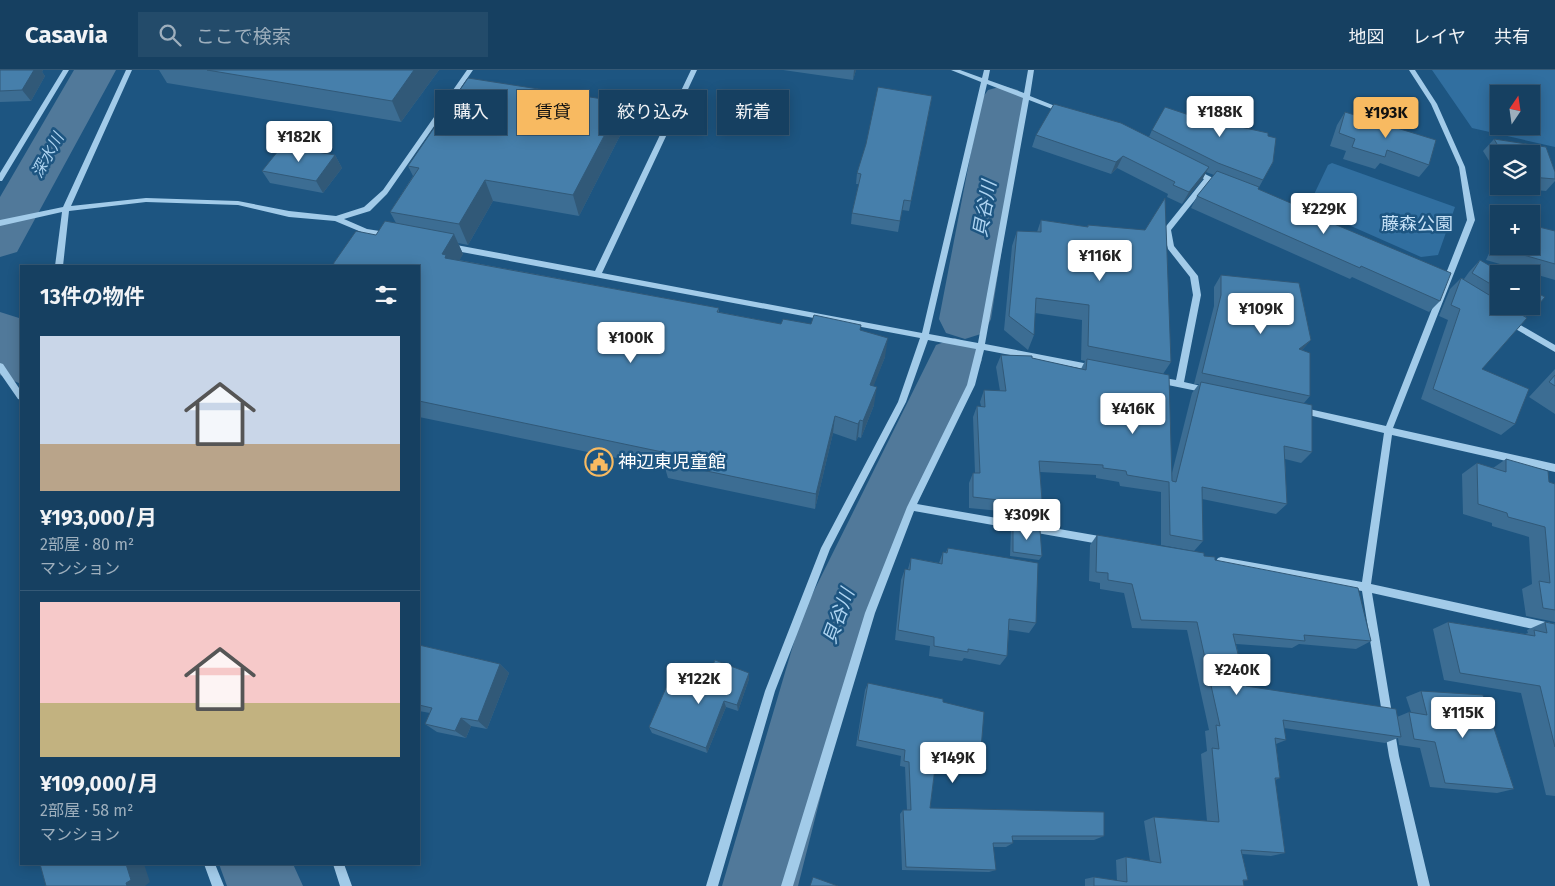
<!DOCTYPE html>
<html lang="ja">
<head>
<meta charset="utf-8">
<style>
	body { margin:0; font-family:"Fira Sans","Noto Sans JP",sans-serif; background:#234b6a; color:#f1f3f6; height:100vh; display:flex; flex-direction:column; font-size:19px; white-space:nowrap }
	* { box-sizing:border-box; margin:0 }
	p { font-size:16px; color:#9eafbd }
	.icon { flex:none; width:28px; height:28px; fill:none; stroke:currentColor; stroke-width:2; stroke-linecap:round; stroke-linejoin:round }
	.map { position:relative; flex:1; overflow:hidden }
	.drawer { position:absolute; left:20px; top:195px; width:400px; height:600px; display:flex; flex-direction:column; background:#164061; border-radius:0px; box-shadow:0 2px 12px #0003,0 0 0 1px #355976 }
	.drawer>* { flex:none }
	.banner { position:absolute; left:435px; top:20px; width:475px; height:45px; display:flex; gap:10px }
	.needle { width:32px; rotate:13deg }
	.controls { position:absolute; left:1490px; top:15px; display:grid; gap:10px }
	.controls a { display:grid; place-items:center; width:50px; height:50px; border-radius:0px; background:#164061; box-shadow:0 2px 12px #0003,0 0 0 1px #355976; font-size:25px }
	.price { position:absolute; translate:-50% -42px; padding:0 11px; border-radius:5px; background:#fff; color:#222; font-size:16px; line-height:32px; filter:drop-shadow(0 1px 2px #0008) }
	.price::after { content:''; position:absolute; left:50%; top:30px; width:15px; height:11px; margin-left:-8px; background:inherit; clip-path:polygon(0 0,100% 0,50% 100%) }
	.price.current { background:#f8ba61; color:#111 }
	ul { padding:0; list-style:none }
	li { display:grid; align-content:center; gap:10px; height:265px; padding:0 20px }
	li+li { border-top:1px solid #355976 }
	li span { display:grid; place-items:center; height:155px; border-radius:0px; color:#555 }
	li>.icon { margin-inline-start:auto }
	span .icon { width:90px; height:90px; fill:#fffc; stroke-width:1 }
	li b { font-size:21px }
	h2 { display:flex; justify-content:space-between; align-items:center; height:60px; padding:0 20px; font-size:21px }
	.tag { padding:0 18px; border-radius:0px; background:#164061; box-shadow:0 2px 12px #0003,0 0 0 1px #355976; font-size:18px; line-height:45px }
	.tag.current { background:#f8ba61; color:#111 }
	header { display:flex; align-items:center; gap:30px; box-sizing:border-box; height:70px; padding:0 25px; background:#164061; border-bottom:1px solid #355976 }
	header strong { font-size:24px }
	nav { display:flex; gap:28px; margin-inline-start:auto; font-size:18px }
	.search { width:350px; height:45px; background:#234b6a; display:flex; align-items:center; gap:12px; box-sizing:border-box; padding:0 18px; border-radius:0px; color:#9eafbd; font-size:19px }
	.map>svg:first-child { display:block }
</style>
</head>
<body>
<header>
<strong>Casavia</strong>
<div class="search"><svg class="icon" aria-label="search" viewBox="0 0 24 24"><circle cx="10" cy="10" r="6"/><path d="M15 15l6 6"/></svg>ここで検索</div>
<nav><a>地図</a><a>レイヤ</a><a>共有</a></nav>
</header>
<div class="map">
<svg width="1555" height="816" viewBox="0 0 1555 816">
	<rect width="100%" height="100%" fill="#1d5581"/>
	<path fill="#316fa0" fill-rule="evenodd" d="M1432 0H1555V77L1472 58ZM1499 24H1531V56H1499Z
		M1332 93 1455 137 1438 185 1421 187 1308 137 1328 95Z"/>
	<g fill="none" stroke-linecap="round" stroke-linejoin="round">
		<path fill="#51799a" fill-rule="evenodd" d="M74 0H116L17 182 0 187V127Z
			M1003 16 1018 20 1025 30 991 249 984 263 965 269 946 263 939 249 981 30 988 20Z
			M0 242 19 248 21 252V314L0 305Z
			M955 268 974 275 982 290 866 547 798 816H722L802 545 936 275Z
			M219 794H293L303 816H227Z"/>
		<path fill="#a2cbe9" fill-rule="evenodd" d="M63 0H69L2 111H0V103Z
			M126 0H132L71 136 146 128 238 131 289 141 336 146 364 137 383 120 467 0H473L387 124 370 141 344 149 367 159 392 163V167L366 164 335 151 289 147 238 135 146 132 69 141 63 196H55L62 142 0 156V150L63 137Z
			M691 0H697L602 203 922 263 981 12 951 0H960L982 8 984 0H990L988 10 1024 23 1028 0H1034L1030 26 1065 40 1062 42H1060L1029 30 985 274 1094 295 1098 298 1094 301 984 280 975 315 917 434 1105 467 1108 468 1110 471 1108 474 1105 475 914 441 875 543 793 816H781L865 543 907 437 967 315 976 279 928 270 906 332 830 479 775 621 718 816H706L765 621 821 478 898 332 920 268 451 180 447 177 451 174 595 201ZM987 14 1023 28 978 273 929 264Z
			M1409 0H1415L1437 34 1465 97 1475 150 1393 358 1555 394V402L1392 365 1371 514 1555 554V564L1372 523 1399 686 1430 816H1418L1389 686 1362 521 1221 495 1218 494 1216 491 1218 488 1221 487 1362 512 1384 363 1300 343 1297 342 1296 340 1297 338 1300 337 1386 356 1467 150 1459 97 1431 34Z
			M1191 99H1195L1223 113 1220 115 1210 111 1171 160 1174 176 1198 206 1201 225 1184 312 1210 318 1211 320 1210 322 1207 323 1158 313 1154 310 1158 307 1176 310 1193 225 1190 207 1168 179 1163 160 1204 109 1191 103Z
			M1510 249 1555 275V282L1507 254 1506 252 1507 250Z
			M0 293 3 294 21 321V330L18 329 0 303Z
			M204 794H215L224 816H212Z
			M333 794H344L352 816H340Z"/>
	</g>
	<path fill="#3c6d93" d="M0 0H43L42 2 45 6 31 31 0 32Z
		M159 0H439L401 52 167 13Z
		M783 0H856L853 10Z
		M932 26 909 141 902 140 898 162 851 154 852 143 859 114H856L857 103Z
		M1196 31 1236 56 1268 66 1273 92 1258 119 1327 151 1440 231 1429 242 1352 207 1350 209 1191 138 1197 126 1214 105 1206 102 1202 110 1182 134 1167 127 1168 124 1117 98 1111 104 1032 77 1036 65 1149 67 1152 60 1190 45Z
		M1345 42 1429 95 1419 107 1380 93 1375 99 1343 89 1346 81 1330 76 1337 55Z
		M626 54 579 146 493 131 468 175 458 173 463 184 459 190 719 238V242L781 254H811L860 261 885 287 873 316 874 335 861 368 858 367 856 371 833 363 815 439 668 408 665 398 419 347V196H334L333 194 376 165 396 153 390 142 413 106 408 96Z
		M1494 69 1546 77 1555 102V111L1546 121 1504 117 1531 116V84H1499V107L1483 81Z
		M335 85 342 98 323 123 270 113 262 101Z
		M1041 150 1087 157 1088 155 1171 292 1163 304 1172 403 1192 323 1199 314H1194L1214 236V217L1221 205 1311 270 1302 280 1310 326 1304 333 1312 382 1301 393 1285 389 1287 434 1276 444 1202 429 1203 471 1194 481 1161 475V422L1120 416 1119 412 1096 408V405L1040 402 1043 443 1037 453 1011 449V442L969 438V413L973 403H975L973 347 977 336H981L980 332 984 320 1000 321 996 297 1001 285 1032 288 1081 299 1085 291 1081 290 1082 250 1035 243 1034 265 1028 280 1004 260 1012 176 1017 161 1037 162Z
		M1555 161V210L1486 190 1499 162V176H1531Z
		M1480 190 1499 204V236H1531L1533 241 1525 247 1482 299 1515 354 1501 365 1421 329 1448 250 1439 246 1450 219 1461 208 1464 209 1469 202Z
		M1555 299V344L1529 327Z
		M1506 389 1549 412 1555 414V552L1526 546 1522 519 1532 514 1529 467 1492 456V453L1463 444 1462 404 1477 393 1493 398Z
		M1013 456 1042 486 1039 490 1010 486 1011 460Z
		M1097 465 1204 486 1215 490 1371 571 1356 579 1299 574 1292 578 1236 574 1246 616 1397 647 1409 642H1411L1406 627 1421 621 1514 719 1497 723 1430 717 1420 678 1399 675 1398 668 1385 673 1284 658 1286 670 1276 674 1280 708 1275 710 1285 783 1271 786 1242 784 1248 810 1243 811 1244 816H1085V809L1094 807 1117 811 1116 790 1126 787 1150 791 1144 751 1154 747 1207 751 1201 684 1207 681 1205 661 1209 660 1187 560 1132 558 1124 523 1100 519V513L1089 511 1090 475Z
		M948 478 1036 553 1029 563 1009 560 1007 586 1000 595 964 588 962 591 929 586 930 576 895 570 901 510 905 499H908L911 488 939 493 943 482H946Z
		M1448 552 1525 564 1528 563 1527 560 1545 552 1555 554V726L1546 725 1521 623 1444 610 1433 559Z
		M419 575 500 594 509 603 487 659 471 656 466 668 437 662 425 654 430 643 419 641Z
		M749 603V609L738 641 726 637 707 683 652 663 649 657 701 622Z
		M868 613 943 632 980 692 974 697 936 689 930 738 1104 766 1094 770H1013V773L1006 777H993L996 800 989 802 902 800 900 744 903 740H907L905 697 900 696 901 686 856 676 865 620Z"/>
	<path fill="#315978" d="M34 0H43L42 2 45 6 31 31 22 20Z
		M414 0H439L401 52 392 31Z
		M854 0H856L853 10Z
		M622 32 626 54 579 146 573 125Z
		M335 85 342 98 323 123 316 111Z
		M1123 86 1117 98 1111 104 1116 92Z
		M1209 97 1202 110 1182 134 1189 122Z
		M485 110 493 131 468 175 459 154Z
		M454 164 463 184 454 201 442 184Z
		M888 268 885 287 867 333 870 315Z
		M1311 270 1302 280 1299 279Z
		M877 317 874 335 861 368 863 351Z
		M835 346 833 363 815 439 816 424Z
		M860 350 858 367 856 371 858 354Z
		M500 594 509 603 487 659 478 651Z
		M749 603V609L738 641 737 635Z
		M724 631 726 637 707 683 706 678Z
		M461 648 471 656 466 668 455 661Z
		M126 794H144L150 812 145 816H127L126 813Z"/>
	<path fill="#467fab" stroke="#315978" d="M0 0H34L22 20 0 21Z
		M207 0H414L392 31Z
		M468 8 622 32 573 125 485 110 459 154 390 142 419 98 408 96Z
		M878 17 932 26 911 131 904 130 900 151 852 143 861 104 857 103 866 74Z
		M1196 31 1239 42 1236 56 1268 63V66L1276 68 1273 92 1263 110 1218 93 1152 60 1165 37 1192 46Z
		M1054 34 1121 53 1209 97 1189 122 1173 115 1175 112 1123 86 1116 92 1036 65Z
		M1345 42 1436 70 1429 95 1387 80 1385 87 1352 77 1355 69 1339 63Z
		M1494 69 1546 77 1555 102V109L1531 107V84H1503Z
		M282 76 335 85 316 111 262 101Z
		M1217 101 1259 117 1258 119 1328 149 1327 151 1451 203 1440 231 1361 196 1360 198 1197 126Z
		M1165 128 1171 292 1088 276 1089 235 1036 228 1034 265 1009 246 1017 161 1041 162V150L1088 157V155L1145 160Z
		M385 151 454 164 442 184 446 185 445 188 719 238 717 242 781 254 783 249 811 254 814 245 861 255 860 260 888 268 870 315 877 317 863 351 860 350 858 354 835 346 816 424 664 392 667 383 419 331V196H343L333 194 356 161 376 165Z
		M1531 155 1555 161V194L1499 178 1500 176H1531Z
		M1480 190 1504 204H1499V219L1472 203Z
		M1221 205 1299 213 1311 270 1299 279 1310 283V326L1202 303 1221 225Z
		M1461 208 1499 231V236H1507L1527 248 1482 299 1529 319 1515 354 1433 319 1460 239 1451 235Z
		M1531 220 1545 227 1533 241 1526 236H1531Z
		M1001 285 1032 286V288L1086 300 1087 289 1169 305 1172 411 1176 412 1201 312 1312 335V382L1284 376 1287 434 1202 417 1203 471 1170 465 1169 412 1127 405 1126 401 1103 398V395L1039 391 1043 443 1016 439V432L973 427V403H980L977 336 985 337 984 320 1006 321Z
		M1555 305V316L1549 312Z
		M1506 389 1548 401 1549 412 1555 414V540L1543 538 1539 511 1550 513 1545 457 1508 447 1507 443 1478 434 1477 393 1506 402Z
		M1013 456 1040 460 1042 486 1013 482Z
		M1097 465 1204 483V486L1215 487V490L1358 518 1371 571 1304 565 1305 571 1233 564 1246 616 1396 639 1401 667 1283 650 1286 670 1275 668 1280 708H1275L1285 783 1241 780 1248 810H1243L1244 816H1094V807L1127 812 1126 787 1161 793 1154 747 1219 752 1212 678 1219 679 1216 655 1220 656 1197 552 1141 550 1132 514 1108 510V503L1096 502Z
		M948 478 1038 493 1036 553 1009 549 1007 586 968 579V582L934 576V567L898 560 905 499 910 500 911 488 942 494 943 482 947 483Z
		M1448 552 1535 566 1534 560 1547 563 1545 552 1555 554V677L1540 616 1460 603Z
		M419 575 500 594 478 651 461 648 455 661 425 654 432 638 419 635Z
		M715 590 749 603 737 635 724 631 706 678 649 657 669 611 701 622Z
		M868 613 943 629V632L984 642 980 692 937 682 930 738 1104 742V766H1012L1013 773H993L996 800 906 797 903 740H911L909 692 904 691 905 680 858 670Z
		M1421 621 1483 625 1514 719 1445 713 1435 672 1414 669 1409 642 1427 645Z
		M40 794H126L131 810 126 813 127 816H46Z
		M813 807 838 816H810Z"/>
	<defs>
		<g id="civic-ring" transform="scale(1.4375)"><circle r="9.5" fill="#1d5581" stroke="#f8ba61" stroke-width="1.5"/><path d="M-.6-6.5H3V-4.5H.6V-3L4-1V1h2V6H-6V1h2V-1L-.6-3ZM-1.2 2.5V6h2.4V2.5Z" fill="#f8ba61"/></g>
	</defs>
	<g fill-rule="evenodd">
		<use href="#civic-ring" x="599" y="392"/>
	</g>
	<g text-anchor="middle" stroke-width="5" stroke-linejoin="round" paint-order="stroke">
		<g font-size="16" font-style="italic" fill="#aed4f1" stroke="#1d5581">
			<text transform="translate(47 85) rotate(-61)" y="6">深水川</text>
		</g>
		<g font-size="18" fill="#c7e2f7" stroke="#1d5581">
			<text x="1417" y="160">藤森公園</text>
		</g>
		<g font-size="18" fill="#fff" stroke="#1d5581" text-anchor="start">
			<text x="618" y="398">神辺東児童館</text>
		</g>
		<g font-size="19" font-style="italic" fill="#aed4f1" stroke="#1d5581">
			<text transform="translate(984 139) rotate(-80)" y="7">貝谷川</text>
			<text transform="translate(838 546) rotate(-70)" y="7">貝谷川</text>
		</g>
	</g>
</svg>
<div class="controls">
<a><svg class="needle" viewBox="-14 -14 28 28"><path d="M0-13l5 13h-10z" fill="#e53935"/><path d="M0 13l5-13h-10z" fill="#9eafbd"/></svg></a>
<a><svg class="icon" aria-label="layers" viewBox="0 0 24 24"><path d="M12 4l9 5-9 5-9-5zM3 14l9 5 9-5"/></svg></a>
<a>+</a>
<a>−</a>
</div>
<b class="price" style="left:1220px;top:68px">¥188K</b>
<b class="price current" style="left:1386px;top:69px">¥193K</b>
<b class="price" style="left:299px;top:93px">¥182K</b>
<b class="price" style="left:1324px;top:165px">¥229K</b>
<b class="price" style="left:1100px;top:212px">¥116K</b>
<b class="price" style="left:1261px;top:265px">¥109K</b>
<b class="price" style="left:631px;top:294px">¥100K</b>
<b class="price" style="left:1133px;top:365px">¥416K</b>
<b class="price" style="left:1027px;top:471px">¥309K</b>
<b class="price" style="left:1237px;top:626px">¥240K</b>
<b class="price" style="left:699px;top:635px">¥122K</b>
<b class="price" style="left:1463px;top:669px">¥115K</b>
<b class="price" style="left:953px;top:714px">¥149K</b>
<div class="banner">
<a class="tag">購入</a>
<a class="tag current">賃貸</a>
<a class="tag">絞り込み</a>
<a class="tag">新着</a>
</div>
<section class="drawer">
<h2>13件の物件<svg class="icon" aria-label="filters" viewBox="0 0 24 24"><path d="M4 7h16M4 17h16"/><circle cx="9" cy="7" r="2"/><circle cx="15" cy="17" r="2"/></svg></h2>
<ul>
<li><span style="background:linear-gradient(#c9d6e8 70%,#b9a48a 0)"><svg class="icon" aria-label="home" viewBox="0 0 24 24"><path d="M3 11l9-7 9 7M6 9v11h12V9"/></svg></span><div><b>¥193,000/月</b><p>2部屋 · 80 m²</p><p>マンション</p></div></li>
<li><span style="background:linear-gradient(#f6c9c9 65%,#c2b280 0)"><svg class="icon" aria-label="home" viewBox="0 0 24 24"><path d="M3 11l9-7 9 7M6 9v11h12V9"/></svg></span><div><b>¥109,000/月</b><p>2部屋 · 58 m²</p><p>マンション</p></div></li>
</ul>
</section>
</div>
</body>
</html>
